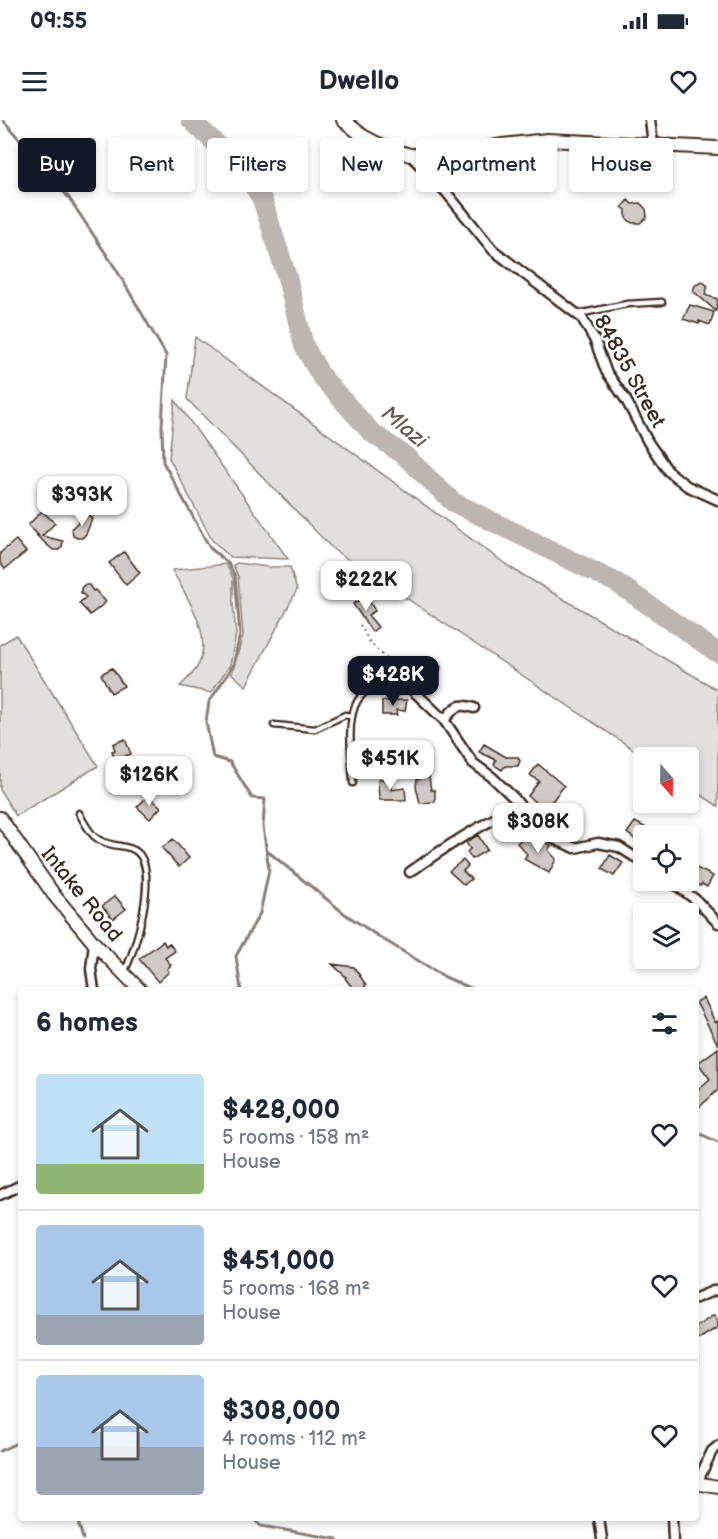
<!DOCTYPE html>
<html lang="en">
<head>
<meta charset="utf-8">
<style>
	body { margin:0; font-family:"Balsamiq Sans",sans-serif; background:#f2f2f3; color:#1f2937; height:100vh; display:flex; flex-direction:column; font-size:22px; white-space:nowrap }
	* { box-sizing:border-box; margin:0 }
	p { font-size:20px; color:#747a83 }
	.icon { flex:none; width:33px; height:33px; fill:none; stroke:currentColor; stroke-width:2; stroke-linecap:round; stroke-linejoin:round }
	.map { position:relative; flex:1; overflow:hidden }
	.side { position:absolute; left:18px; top:867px; width:681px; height:534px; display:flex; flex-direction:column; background:#fff; border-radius:6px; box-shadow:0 3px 9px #0003 }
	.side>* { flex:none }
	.top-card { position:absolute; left:18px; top:18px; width:682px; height:54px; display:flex; gap:12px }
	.needle { width:39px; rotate:160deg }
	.tools { position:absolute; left:633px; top:627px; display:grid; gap:12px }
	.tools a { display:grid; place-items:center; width:66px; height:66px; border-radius:6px; background:#fff; box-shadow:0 3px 9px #0003; font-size:30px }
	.price { position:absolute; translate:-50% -51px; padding:0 14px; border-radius:12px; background:#fff; color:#222; font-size:20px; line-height:39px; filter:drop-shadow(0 2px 3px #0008) }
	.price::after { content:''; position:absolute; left:50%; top:36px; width:18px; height:14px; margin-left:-9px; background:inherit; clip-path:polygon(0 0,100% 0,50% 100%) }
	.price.selected { background:#111827; color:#fff }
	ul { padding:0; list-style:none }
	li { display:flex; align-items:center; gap:18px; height:150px; padding:0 18px }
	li+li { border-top:2px solid #e0e1e3 }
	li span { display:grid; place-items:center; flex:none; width:168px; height:120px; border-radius:6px; color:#555 }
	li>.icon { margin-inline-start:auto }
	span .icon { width:72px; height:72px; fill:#fffc; stroke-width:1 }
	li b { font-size:26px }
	h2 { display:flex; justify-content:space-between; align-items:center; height:72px; padding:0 18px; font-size:26px }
	.pill { padding:0 21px; border-radius:6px; background:#fff; box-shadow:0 3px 9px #0003; font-size:21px; line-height:54px }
	.pill.selected { background:#111827; color:#fff }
	.status { display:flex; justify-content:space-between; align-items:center; height:42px; padding:0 30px; background:#fff; direction:ltr }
	.status svg { height:16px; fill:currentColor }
	header { display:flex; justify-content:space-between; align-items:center; height:78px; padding:0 18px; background:#fff; font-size:27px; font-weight:700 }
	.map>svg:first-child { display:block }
</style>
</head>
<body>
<div class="status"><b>09:55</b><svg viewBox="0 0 49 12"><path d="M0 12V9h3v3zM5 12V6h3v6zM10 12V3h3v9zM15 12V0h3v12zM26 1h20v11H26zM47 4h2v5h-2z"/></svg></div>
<header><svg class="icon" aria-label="menu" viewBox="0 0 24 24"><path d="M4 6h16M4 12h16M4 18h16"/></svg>Dwello<svg class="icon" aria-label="heart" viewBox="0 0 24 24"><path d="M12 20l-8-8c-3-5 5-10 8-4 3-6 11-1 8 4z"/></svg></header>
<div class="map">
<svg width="718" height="1419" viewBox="0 0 718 1419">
	<rect width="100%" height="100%" fill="#fff"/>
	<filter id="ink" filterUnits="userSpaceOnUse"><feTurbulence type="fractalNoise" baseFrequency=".0167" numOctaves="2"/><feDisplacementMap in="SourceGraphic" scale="12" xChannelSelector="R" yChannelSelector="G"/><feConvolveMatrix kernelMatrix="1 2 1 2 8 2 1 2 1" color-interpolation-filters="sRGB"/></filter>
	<g filter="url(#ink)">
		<path fill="#e2e0de" stroke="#8e857e" stroke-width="1.5" d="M195 217 511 448 718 570V686L689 667 688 638 645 637 334 430 187 279Z
			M175 280 288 439 230 437 212 420 169 338Z
			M237 443 268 447H290L297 470 246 566 232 554 243 515 238 456 233 445Z
			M226 444 233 458V484L236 514 230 545 211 573 180 566C185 561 192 555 196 549 216 517 187 478 172 450Z
			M16 515 98 646 16 696 0 670V525Z"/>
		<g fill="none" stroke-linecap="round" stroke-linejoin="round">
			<path stroke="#887e77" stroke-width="3" d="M3 0 69 78 116 149 166 235 162 306 163 342 210 428 228 443 235 456 240 514 233 546 209 582 206 602 213 637 230 642 252 678 265 679 263 706 269 750 260 793 236 836 241 870
				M266 730 345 794 381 818 445 857 475 870
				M696 1012 718 1022
				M0 1331 21 1321
				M77 1398 83 1419
				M252 1398 261 1406 337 1419"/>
			<path stroke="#bcb6b3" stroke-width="20" d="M191 0 244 50 262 79 287 157 304 226 321 256 371 312 405 336 453 382 617 463 718 533"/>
		</g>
		<path fill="#cfcac7" stroke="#3b2a1e" stroke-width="1.5" d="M628 80 632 84 640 83 646 89 647 97 640 103H632L626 98V90L622 87Z
			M703 162 708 166 705 175 718 179 716 191 693 171 695 165Z
			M690 185 714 192 710 205 699 201V204L683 199Z
			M42 391 55 403 42 416 63 421 62 427 59 430H53L36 415 39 416 28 405Z
			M87 393 92 399 86 414 82 418H77L73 416 72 408Z
			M16 420 26 432 5 449 0 443V433Z
			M124 432 140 453 126 465 109 443Z
			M84 465H89L93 471 95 470 106 482 90 495 79 483 86 477 81 473V468Z
			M367 477 375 491 368 495 378 507 372 512 353 484Z
			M112 548 124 566 111 573 101 554Z
			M407 580 405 591 396 590 397 595H382V581Z
			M125 619 131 634 115 640 112 631 115 630 113 624Z
			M484 624 506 637H518L520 641 518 646H505L502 650 494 645 496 640 479 632Z
			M538 644 564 666 552 681 576 696 568 709 552 699 548 704 541 699 546 692 528 676 539 661 530 655Z
			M428 650 431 670H435V682L420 683 416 667 417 659H420L419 651Z
			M378 659H391V670L405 668 406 680H379Z
			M148 676 161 687 150 699 137 687Z
			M635 702 661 716H644V726L627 713Z
			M478 715 487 730 472 739 467 732 470 729 466 722Z
			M525 716 538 727 543 720 551 726 548 730 556 739 549 753 524 739 527 734 517 723Z
			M173 719 189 738 179 747 162 728Z
			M610 735 623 743 614 756 602 749Z
			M463 740 468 746 463 751 471 759 464 765 449 751Z
			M688 744 713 756 707 767 702 764 700 766 688 760Z
			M115 776 126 789 113 799 102 786Z
			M163 821 166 826 169 823 175 831 165 838 171 845 167 849 169 852 158 862 139 839Z
			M332 844 354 847 366 865 363 870H354L345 858 346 857Z
			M704 878 715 902 718 901V925L696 882Z
			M718 928V970L696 990V971L710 959 698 943Z
			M714 1195 718 1201V1207L696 1221V1207Z"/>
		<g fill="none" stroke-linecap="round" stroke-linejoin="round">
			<g stroke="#3b2a1e" stroke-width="9">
				<path id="lane" d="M578 194 627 184 662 182
					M274 605 315 609 345 595 351 596
					M353 663C351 615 337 561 403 561 415 547 418 540 437 548
					M79 693C90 714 95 723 120 726 126 727 133 728 137 732 159 750 136 831 124 852"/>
			</g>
			<g stroke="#3b2a1e" stroke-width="13">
				<path id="street" d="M650 0 653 24
					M410 35 446 72 493 130 582 198 595 221 606 251 626 280 648 322 668 351 687 366 718 380
					M403 561 444 600 473 643 492 657 515 679 527 695 556 720 575 728 598 723 619 727 644 743
					M444 600C455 588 457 582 474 588
					M410 752C445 727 480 705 519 686
					M669 760 696 780 718 803
					M94 870 91 849 94 823
					M0 1075 21 1065
					M696 1178 718 1169
					M697 1363 712 1331 718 1326
					M599 1398 602 1419
					M672 1398 673 1419"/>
			</g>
			<g stroke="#3b2a1e" stroke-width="16">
				<path id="secondary" d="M343 0 363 16 382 26 410 35 452 34 503 25 547 20 718 28
					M0 698 54 775 94 823 140 870
					M696 1363 718 1367"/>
			</g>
			<path stroke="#3b2a1e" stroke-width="2" stroke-dasharray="1.5 4.5" stroke-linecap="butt" d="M360 505 369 521 400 553"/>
			<use href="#lane" stroke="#fff" stroke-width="4.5"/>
			<use href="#street" stroke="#fff" stroke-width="8"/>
			<use href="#secondary" stroke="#fff" stroke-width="12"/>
		</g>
	</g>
	<g text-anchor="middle" stroke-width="5" stroke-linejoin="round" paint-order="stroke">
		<g font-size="21" fill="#3b2a1e" stroke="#fff">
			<text transform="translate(630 251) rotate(61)" y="7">84835 Street</text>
			<text transform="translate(82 774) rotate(51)" y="7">Intake Road</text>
		</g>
		<g font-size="22" font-style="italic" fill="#685b52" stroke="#fff">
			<text transform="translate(405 306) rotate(40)" y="8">Mlazi</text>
		</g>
	</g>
</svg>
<div class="tools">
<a><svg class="needle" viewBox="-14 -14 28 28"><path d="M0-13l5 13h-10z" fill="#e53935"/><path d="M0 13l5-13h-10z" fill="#747a83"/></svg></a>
<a><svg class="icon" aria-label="locate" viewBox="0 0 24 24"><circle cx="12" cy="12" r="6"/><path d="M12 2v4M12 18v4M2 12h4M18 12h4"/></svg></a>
<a><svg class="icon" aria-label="layers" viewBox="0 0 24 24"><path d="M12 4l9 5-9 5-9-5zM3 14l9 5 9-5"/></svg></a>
</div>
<b class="price" style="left:82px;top:407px">$393K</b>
<b class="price" style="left:366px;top:492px">$222K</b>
<b class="price selected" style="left:393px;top:587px">$428K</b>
<b class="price" style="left:390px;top:671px">$451K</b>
<b class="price" style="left:149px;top:687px">$126K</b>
<b class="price" style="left:538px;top:734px">$308K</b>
<div class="top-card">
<a class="pill selected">Buy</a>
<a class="pill">Rent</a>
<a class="pill">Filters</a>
<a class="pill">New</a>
<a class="pill">Apartment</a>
<a class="pill">House</a>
</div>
<section class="side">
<h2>6 homes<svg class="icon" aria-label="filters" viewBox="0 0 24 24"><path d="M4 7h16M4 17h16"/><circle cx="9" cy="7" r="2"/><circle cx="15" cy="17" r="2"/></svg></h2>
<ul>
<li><span style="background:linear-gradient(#bfe0f5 75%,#8fb573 0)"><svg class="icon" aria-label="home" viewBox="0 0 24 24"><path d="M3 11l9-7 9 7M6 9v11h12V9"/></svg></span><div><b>$428,000</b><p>5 rooms · 158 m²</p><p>House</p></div><svg class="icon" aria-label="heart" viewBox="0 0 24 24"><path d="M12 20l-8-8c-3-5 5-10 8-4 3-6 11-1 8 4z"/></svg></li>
<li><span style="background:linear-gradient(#a9c7e8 75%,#9aa5b1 0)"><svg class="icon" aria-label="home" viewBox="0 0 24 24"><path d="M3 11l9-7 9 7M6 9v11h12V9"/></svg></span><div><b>$451,000</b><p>5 rooms · 168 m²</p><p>House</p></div><svg class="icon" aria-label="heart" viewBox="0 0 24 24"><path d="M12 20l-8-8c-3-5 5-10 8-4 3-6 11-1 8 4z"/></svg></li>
<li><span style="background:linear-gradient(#a9c7e8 60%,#9aa5b1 0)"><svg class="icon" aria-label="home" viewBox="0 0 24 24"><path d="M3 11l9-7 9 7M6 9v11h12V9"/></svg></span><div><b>$308,000</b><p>4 rooms · 112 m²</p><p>House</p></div><svg class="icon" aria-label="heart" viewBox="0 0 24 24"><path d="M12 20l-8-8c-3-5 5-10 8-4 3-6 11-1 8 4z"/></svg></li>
</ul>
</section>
</div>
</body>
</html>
